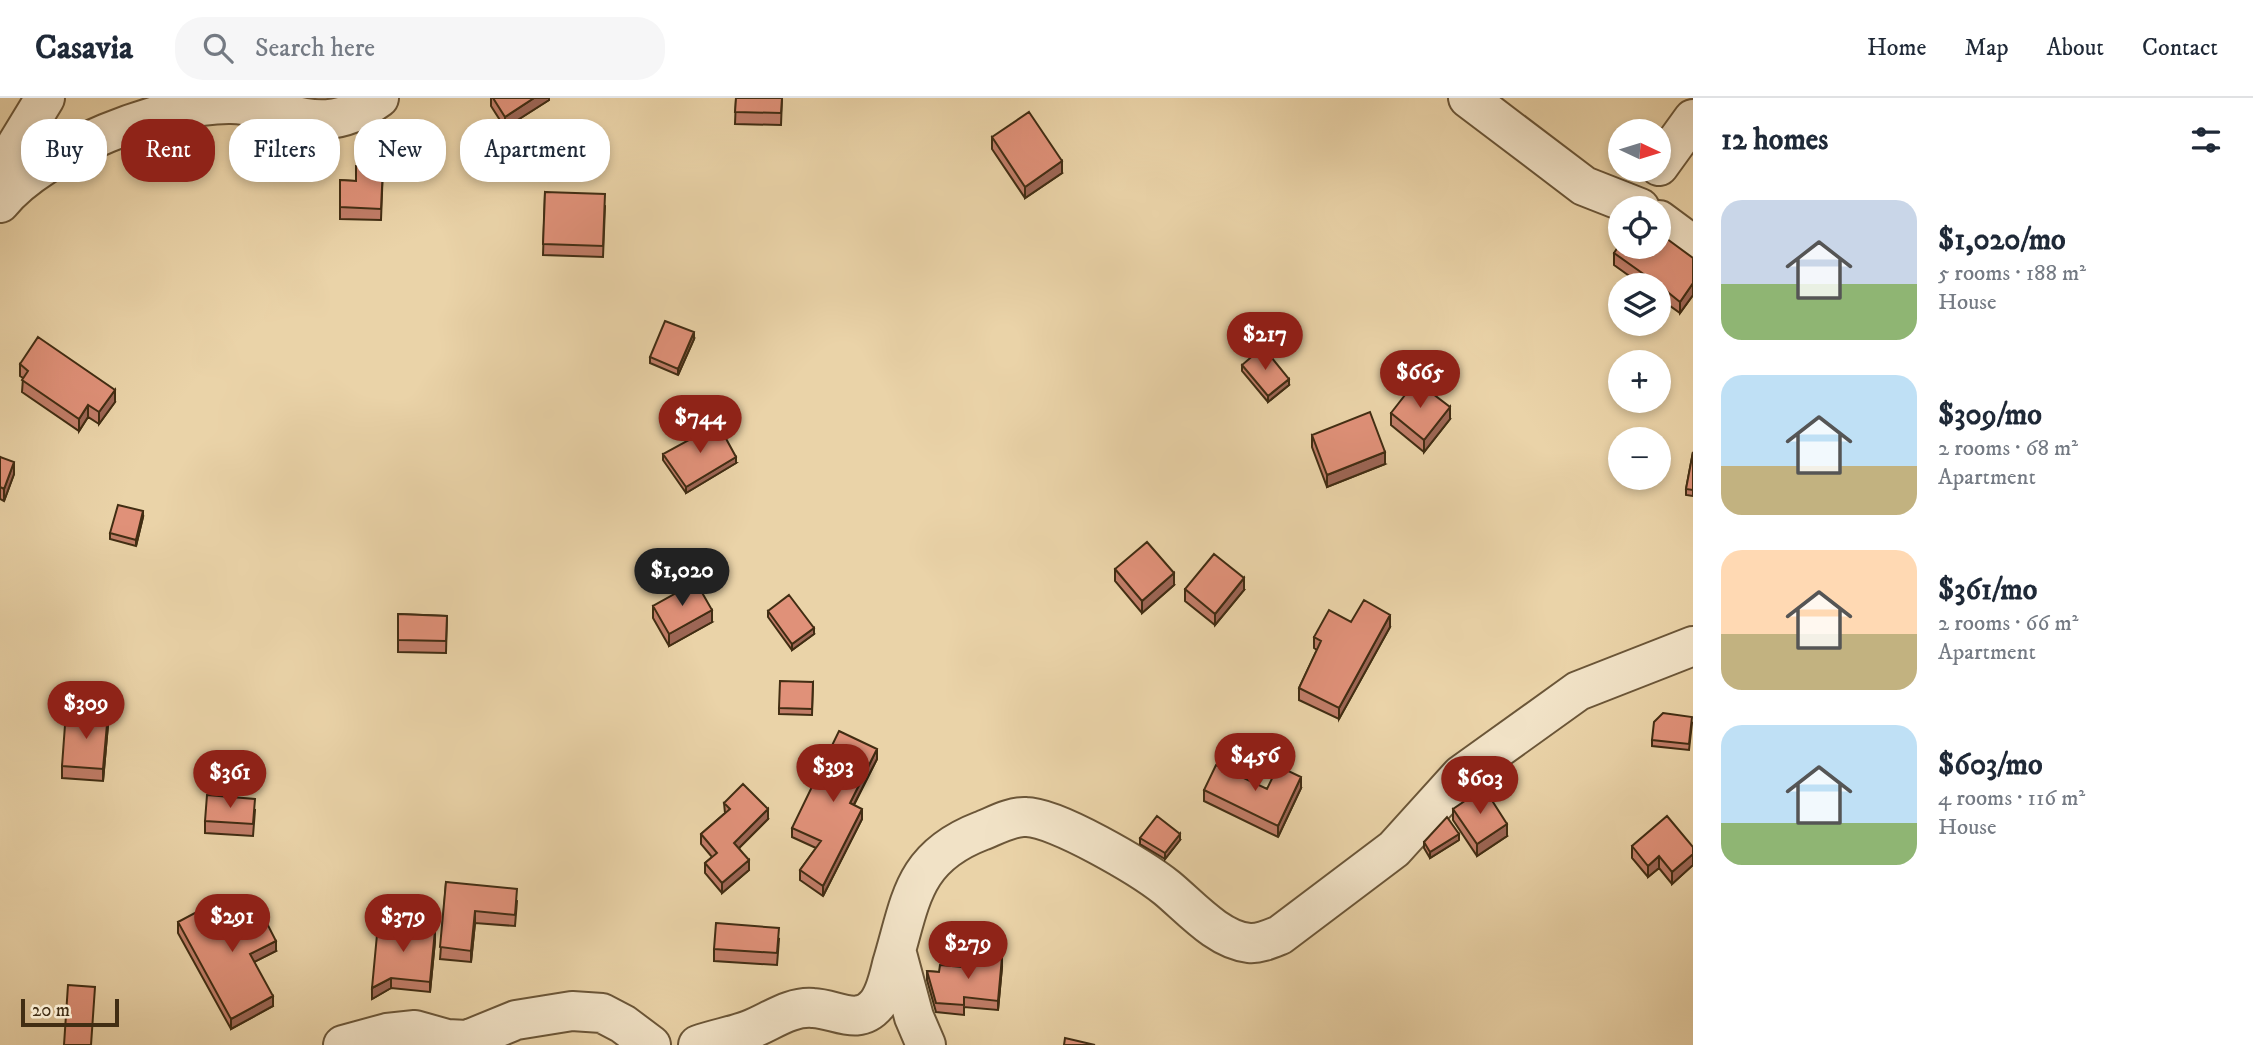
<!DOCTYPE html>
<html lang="en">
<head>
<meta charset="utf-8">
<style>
	body { margin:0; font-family:"IM FELL DW Pica",serif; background:#f6f6f7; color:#1f2937; height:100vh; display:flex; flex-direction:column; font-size:26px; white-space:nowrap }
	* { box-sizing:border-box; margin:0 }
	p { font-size:23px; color:#747a83 }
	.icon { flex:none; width:38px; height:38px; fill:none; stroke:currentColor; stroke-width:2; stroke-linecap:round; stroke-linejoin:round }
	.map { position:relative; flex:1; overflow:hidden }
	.side { display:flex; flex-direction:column; background:#fff; width:560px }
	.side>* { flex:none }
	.banner { position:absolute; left:21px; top:21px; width:665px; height:63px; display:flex; gap:14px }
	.needle { width:46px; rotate:94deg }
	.tools { position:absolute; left:1608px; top:21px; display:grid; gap:14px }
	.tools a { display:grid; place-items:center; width:63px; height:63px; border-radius:50%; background:#fff; box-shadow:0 4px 10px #0003; font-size:35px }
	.scale { position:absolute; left:21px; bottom:18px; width:98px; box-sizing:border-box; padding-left:7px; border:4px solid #412d13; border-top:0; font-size:19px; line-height:24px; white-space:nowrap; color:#412d13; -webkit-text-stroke:5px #f1e2c6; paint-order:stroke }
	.price { position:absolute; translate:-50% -60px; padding:0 16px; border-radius:24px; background:#8f2418; color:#fff; font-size:23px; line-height:46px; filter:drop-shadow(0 2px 4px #0008) }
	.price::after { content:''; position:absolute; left:50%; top:42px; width:21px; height:16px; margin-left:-10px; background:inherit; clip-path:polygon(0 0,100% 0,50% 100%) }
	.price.current { background:#222; color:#fff }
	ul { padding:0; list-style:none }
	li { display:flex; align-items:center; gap:21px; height:175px; padding:0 28px }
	li span { display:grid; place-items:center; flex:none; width:196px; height:140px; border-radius:21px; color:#555 }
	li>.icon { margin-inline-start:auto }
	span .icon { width:84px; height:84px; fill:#fffc; stroke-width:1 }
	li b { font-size:30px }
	h2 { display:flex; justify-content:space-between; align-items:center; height:84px; padding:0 28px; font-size:30px }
	.tag { padding:0 24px; border-radius:28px; background:#fff; box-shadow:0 4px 10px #0003; font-size:24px; line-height:63px }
	.tag.current { background:#8f2418; color:#fff }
	header { display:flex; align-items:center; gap:42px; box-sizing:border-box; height:98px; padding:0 35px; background:#fff; border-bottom:2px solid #e0e1e3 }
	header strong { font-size:33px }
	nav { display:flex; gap:38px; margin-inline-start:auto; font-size:24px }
	.search { width:490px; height:63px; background:#f6f6f7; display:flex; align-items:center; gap:18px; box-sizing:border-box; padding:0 24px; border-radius:28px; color:#747a83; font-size:26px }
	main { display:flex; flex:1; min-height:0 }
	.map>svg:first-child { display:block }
</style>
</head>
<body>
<header>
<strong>Casavia</strong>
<div class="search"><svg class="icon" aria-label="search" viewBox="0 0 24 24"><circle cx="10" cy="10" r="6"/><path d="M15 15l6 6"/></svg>Search here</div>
<nav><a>Home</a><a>Map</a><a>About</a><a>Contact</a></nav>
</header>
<main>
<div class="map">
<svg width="1693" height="947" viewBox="0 0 1693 947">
	<rect width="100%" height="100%" fill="#ead3a8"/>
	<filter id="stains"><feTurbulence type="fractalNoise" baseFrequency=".00286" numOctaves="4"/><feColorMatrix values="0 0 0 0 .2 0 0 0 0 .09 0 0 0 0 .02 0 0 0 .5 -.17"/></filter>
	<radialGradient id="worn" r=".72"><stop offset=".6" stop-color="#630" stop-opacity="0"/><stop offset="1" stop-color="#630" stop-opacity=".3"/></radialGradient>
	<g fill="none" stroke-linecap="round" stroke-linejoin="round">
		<g stroke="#6b5638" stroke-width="42">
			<path id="minor" d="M1468 0 1584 88 1640 110
				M1659 68 1693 21
				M3 100 17 46 45 0
				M0 105C43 52 164 5 231 6 290 8 320 43 379 0
				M1659 122 1693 147
				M896 852 914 919 926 947
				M343 947 387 935 415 932 447 941 467 942 516 922 572 913 602 915 623 926 651 947
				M698 947C715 941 733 938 749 932 770 924 790 908 813 910 837 911 858 929 877 906 885 896 889 879 892 866 911 804 911 760 981 733 994 728 1012 718 1026 719 1056 719 1142 770 1167 790 1190 809 1218 842 1249 845 1259 846 1270 841 1280 837L1394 751 1461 677 1578 593 1693 548"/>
		</g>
		<use href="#minor" stroke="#f1e2c6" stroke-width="38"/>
	</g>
	<path fill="#c17d68" stroke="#412d13" stroke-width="2" d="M491 0H549V2L505 30 491 8Z
		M736 0H782L781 27 735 26Z
		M992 39 1062 75 1025 100 992 51Z
		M383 68 381 122 340 121V82L356 83Z
		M545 94 605 108 603 159 543 157Z
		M1614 155 1693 160V197L1680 215 1659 200V187H1642L1614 167Z
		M694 241 678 277 650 265V259Z
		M20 266 115 304 99 326 88 319 79 333 22 294 23 280 20 278Z
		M1242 267 1289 287 1268 304 1242 273Z
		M1391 315 1450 321 1424 354 1391 327Z
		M1312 337 1385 366 1327 389 1312 349Z
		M1693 354V398L1686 397V391Z
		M663 356 736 365 686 395 663 362Z
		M0 359 14 376 4 403 0 401Z
		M143 419 136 448 110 441V435Z
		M1115 471 1174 487 1142 515 1115 483Z
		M1185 491 1244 492 1215 527 1185 503Z
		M653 508 712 524 669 548 653 520Z
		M768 513 814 536 792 552 768 519Z
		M398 516 447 518 446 555 398 554Z
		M1351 524 1390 529 1339 621 1299 602V590L1317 552 1314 550V539Z
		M813 584 812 617 779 616V610Z
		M1692 625 1689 652 1652 648V642Z
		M108 627 103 683 62 680V668L76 628Z
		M877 661 854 707 862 721 823 798 800 782V772L816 750 792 739V730Z
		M1301 690 1278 739 1204 703V692Z
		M724 705 768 721 739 750 749 772 722 795 705 775V765L712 759 701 746V736L725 715Z
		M1453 711 1507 738 1477 758 1453 722Z
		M255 712 253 738 205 735V723Z
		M1140 740 1180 742 1165 761 1140 746Z
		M1459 742 1430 760 1424 750V744Z
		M1632 748 1693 749V767L1672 786 1659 770 1648 779 1632 760Z
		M446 784 517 803 515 828 475 825 471 864 440 861Z
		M212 821 276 853 254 864 273 908 231 931 178 835V824Z
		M435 832V843L430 894 391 890 372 901Z
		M779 841 777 867 714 863V851Z
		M1002 869 998 912 964 909V917L936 914 927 882V873L939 874Z"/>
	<path fill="#9d6655" stroke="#412d13" stroke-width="2" d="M534 0H549V2L505 30V19Z
		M1062 63V75L1025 100V89Z
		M1693 185V197L1680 215V204Z
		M694 234V241L678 277V271Z
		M1289 281V287L1268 304V298Z
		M115 292V304L99 326V314Z
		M88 307V319L79 333V321Z
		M1450 309V321L1424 354V342Z
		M1385 354V366L1327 389V377Z
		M736 359V365L686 395V389Z
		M14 364V376L4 403V391Z
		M143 413V419L136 448V442Z
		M1174 475V487L1142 515V503Z
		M1244 480V492L1215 527V516Z
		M712 512V524L669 548V536Z
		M1390 517V529L1339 621V610Z
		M814 530V536L792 552V546Z
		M108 615V627L103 683V671Z
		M877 651V661L850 714V705Z
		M1301 679V690L1278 739V728Z
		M768 711V721L734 755V745Z
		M862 711V721L823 798V788Z
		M1507 726V738L1477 758V746Z
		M1180 736V742L1165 761V755Z
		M1459 736V742L1430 760V754Z
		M1693 756V767L1672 786V774Z
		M1659 758V770L1648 779V768Z
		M749 762V772L722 795V785Z
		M475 813V825L471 864V853Z
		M435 832V843L430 894V884Z
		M276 843V853L250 866V856Z
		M1002 859V869L998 912V903Z
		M391 880V890L372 901V890Z
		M273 898V908L231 931V921Z"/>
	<path fill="#e09179" stroke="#412d13" stroke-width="2" d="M493 0H534L505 19Z
		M736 0H782L781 15 735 14Z
		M1029 14 1062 63 1025 89 992 39Z
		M356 68H383L381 111 340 109V82L356 83Z
		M545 94 605 96 603 148 543 146Z
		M1659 135 1693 160V185L1680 204 1659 187 1614 155 1620 146V149H1659Z
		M665 223 694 234 678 271 650 259Z
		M38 239 115 292 99 314 88 307 79 321 22 282 28 273 20 266Z
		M1263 249 1289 281 1268 298 1242 267Z
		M1416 283 1450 309 1424 342 1391 315Z
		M1370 314 1385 354 1327 377 1312 337Z
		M718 326 736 359 686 389 663 356Z
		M1693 354V392L1686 391Z
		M0 359 14 364 4 391 0 389Z
		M118 407 143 413 136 442 110 435Z
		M1147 444 1174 475 1142 503 1115 471Z
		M1214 456 1244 480 1215 516 1185 491Z
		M696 484 712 512 669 536 653 508Z
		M789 497 814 530 792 546 768 513Z
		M1364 502 1390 517 1339 610 1299 590 1321 543 1314 539 1329 512 1351 524Z
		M398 516 447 518 446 543 398 542Z
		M780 583 813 584 812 611 779 610Z
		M77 612 108 615 103 671 62 668 65 627 76 628Z
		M1663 615 1692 619 1689 646 1652 642 1654 624Z
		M839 633 877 651 850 705 862 711 823 788 800 772 821 743 792 730Z
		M1216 667 1267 691 1278 668 1301 679 1278 728 1204 692Z
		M743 686 768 711 734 745 749 762 722 785 705 765 717 755 701 736 730 711 724 705Z
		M1484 690 1507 726 1477 746 1453 711Z
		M207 697 255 701 253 726 205 723Z
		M1157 718 1180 736 1165 755 1140 740Z
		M1667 718 1693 749V756L1672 774 1659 758 1648 768 1632 748Z
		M1447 719 1459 736 1430 754 1424 744Z
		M446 784 517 791 515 817 475 813 471 853 440 849Z
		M254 800 276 843 250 856 273 898 231 921 178 824 206 809 212 821Z
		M716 825 779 830 777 855 714 851Z
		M378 826 435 832 430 884 391 880 372 890Z
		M975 856 1002 859 998 903 964 899V907L936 905 927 873 939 874 940 867 973 870Z
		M68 887 95 889 91 947H64Z
		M1065 940 1095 947H1064Z"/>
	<rect width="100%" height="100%" filter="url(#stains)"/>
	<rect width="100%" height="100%" fill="url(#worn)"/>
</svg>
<div class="tools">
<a><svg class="needle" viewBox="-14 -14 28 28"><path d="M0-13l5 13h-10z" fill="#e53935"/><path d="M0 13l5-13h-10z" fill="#747a83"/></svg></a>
<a><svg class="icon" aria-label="locate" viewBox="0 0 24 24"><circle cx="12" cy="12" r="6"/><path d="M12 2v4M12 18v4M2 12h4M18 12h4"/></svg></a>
<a><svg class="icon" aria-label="layers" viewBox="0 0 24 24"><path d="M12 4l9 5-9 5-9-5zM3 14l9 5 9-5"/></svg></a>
<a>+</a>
<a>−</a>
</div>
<div class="scale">20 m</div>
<b class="price" style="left:1265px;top:274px">$217</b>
<b class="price" style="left:1420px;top:312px">$665</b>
<b class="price" style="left:700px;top:357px">$744</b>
<b class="price current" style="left:682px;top:510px">$1,020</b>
<b class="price" style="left:86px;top:643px">$309</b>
<b class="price" style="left:1255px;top:695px">$456</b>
<b class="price" style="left:833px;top:706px">$393</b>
<b class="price" style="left:230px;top:712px">$361</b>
<b class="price" style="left:1480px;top:718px">$603</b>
<b class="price" style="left:232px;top:856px">$291</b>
<b class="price" style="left:403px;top:856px">$379</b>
<b class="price" style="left:968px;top:883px">$279</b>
<div class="banner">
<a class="tag">Buy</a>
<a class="tag current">Rent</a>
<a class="tag">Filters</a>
<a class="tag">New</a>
<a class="tag">Apartment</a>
</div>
</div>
<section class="side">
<h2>12 homes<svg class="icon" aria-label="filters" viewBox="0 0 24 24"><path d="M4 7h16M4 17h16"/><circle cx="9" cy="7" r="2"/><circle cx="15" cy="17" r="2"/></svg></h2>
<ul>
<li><span style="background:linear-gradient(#c9d6e8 60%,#8fb573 0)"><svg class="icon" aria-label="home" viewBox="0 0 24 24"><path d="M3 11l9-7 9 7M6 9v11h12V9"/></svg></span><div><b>$1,020/mo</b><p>5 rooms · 188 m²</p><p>House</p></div></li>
<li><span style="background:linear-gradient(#bfe0f5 65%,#c2b280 0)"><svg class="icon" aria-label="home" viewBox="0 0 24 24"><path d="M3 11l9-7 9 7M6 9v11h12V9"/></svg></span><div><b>$309/mo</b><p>2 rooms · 68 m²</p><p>Apartment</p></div></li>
<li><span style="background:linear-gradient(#ffd9b3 60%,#c2b280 0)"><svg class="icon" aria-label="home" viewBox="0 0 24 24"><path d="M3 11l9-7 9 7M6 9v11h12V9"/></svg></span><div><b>$361/mo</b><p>2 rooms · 66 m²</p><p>Apartment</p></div></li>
<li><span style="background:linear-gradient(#bfe0f5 70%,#8fb573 0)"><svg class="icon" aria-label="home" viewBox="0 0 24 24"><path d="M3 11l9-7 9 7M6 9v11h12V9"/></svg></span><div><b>$603/mo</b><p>4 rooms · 116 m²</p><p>House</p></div></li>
</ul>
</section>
</main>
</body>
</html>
